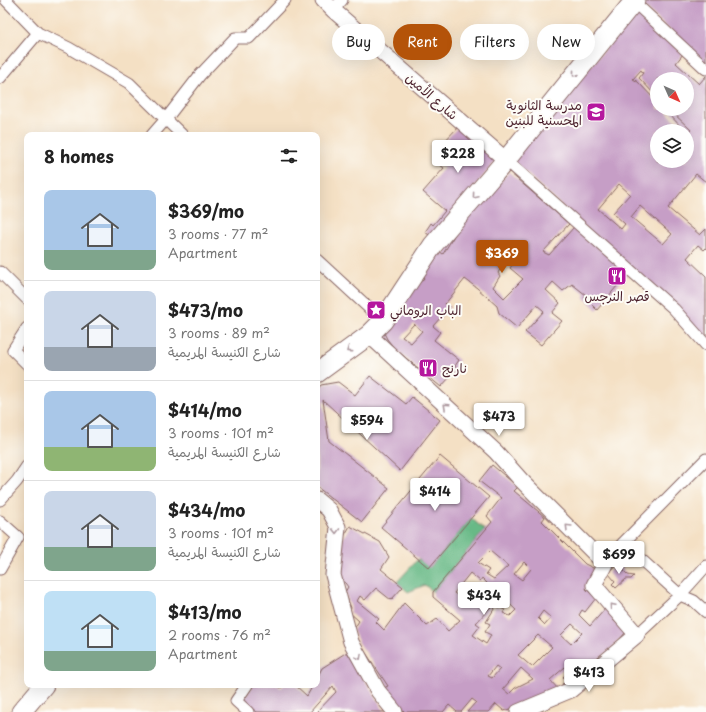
<!DOCTYPE html>
<html lang="en">
<head>
<meta charset="utf-8">
<style>
	body { margin:0; font-family:"Playpen Sans","Playpen Sans Arabic",sans-serif; background:#f6f6f6; color:#222; height:100vh; display:flex; flex-direction:column; font-size:15px; white-space:nowrap }
	* { box-sizing:border-box; margin:0 }
	p { font-size:13px; color:#767676 }
	.icon { flex:none; width:22px; height:22px; fill:none; stroke:currentColor; stroke-width:2; stroke-linecap:round; stroke-linejoin:round }
	.map { position:relative; flex:1; overflow:hidden }
	.drawer { position:absolute; left:24px; top:132px; width:296px; height:556px; display:flex; flex-direction:column; background:#fff; border-radius:8px; box-shadow:0 4px 16px #0002 }
	.drawer>* { flex:none }
	.guide { position:absolute; left:332px; top:24px; width:314px; height:36px; display:flex; gap:8px }
	.needle { width:26px; rotate:135deg }
	.buttons { position:absolute; left:650px; top:72px; display:grid; gap:8px }
	.buttons a { display:grid; place-items:center; width:44px; height:44px; border-radius:50%; background:#fff; box-shadow:0 4px 16px #0002; font-size:20px }
	.price { position:absolute; translate:-50% -34px; padding:0 9px; border-radius:4px; background:#fff; color:#222; font-size:13px; line-height:26px; filter:drop-shadow(0 1px 2px #0008) }
	.price::after { content:''; position:absolute; left:50%; top:24px; width:12px; height:9px; margin-left:-6px; background:inherit; clip-path:polygon(0 0,100% 0,50% 100%) }
	.price.active { background:#b45309; color:#fff }
	ul { padding:0; list-style:none }
	li { display:flex; align-items:center; gap:12px; height:100px; padding:0 20px }
	li+li { border-top:1px solid #e0e0e0 }
	li span { display:grid; place-items:center; flex:none; width:112px; height:80px; border-radius:8px; color:#555 }
	li>.icon { margin-inline-start:auto }
	span .icon { width:48px; height:48px; fill:#fffc; stroke-width:1 }
	li b { font-size:17px }
	h2 { display:flex; justify-content:space-between; align-items:center; height:48px; padding:0 20px; font-size:17px }
	.tag { padding:0 14px; border-radius:18px; background:#fff; box-shadow:0 4px 16px #0002; font-size:14px; line-height:36px }
	.tag.active { background:#b45309; color:#fff }
	.map>svg:first-child { display:block }
</style>
</head>
<body>
<div class="map">
<svg width="706" height="712" viewBox="0 0 706 712">
	<rect width="100%" height="100%" fill="#fdfcf7"/>
	<filter id="ink" filterUnits="userSpaceOnUse"><feTurbulence type="fractalNoise" baseFrequency=".025" numOctaves="2"/><feDisplacementMap in="SourceGraphic" scale="8" xChannelSelector="R" yChannelSelector="G"/><feConvolveMatrix kernelMatrix="1 2 1 2 8 2 1 2 1" color-interpolation-filters="sRGB"/></filter>
	<filter id="wash" filterUnits="userSpaceOnUse"><feTurbulence type="fractalNoise" baseFrequency=".012" numOctaves="4" result="noise"/><feDisplacementMap in="SourceGraphic" scale="16" xChannelSelector="R" yChannelSelector="G"/><feGaussianBlur stdDeviation="0.9" result="paint"/><feColorMatrix in="noise" values="0 0 0 0 0 0 0 0 0 0 0 0 0 0 0 0 0 1.4 0 .05"/><feComposite in="paint" operator="in"/></filter>
	<g filter="url(#wash)">
		<rect width="100%" height="100%" fill="#f4e0c4"/>
		<path fill="#67b986" stroke="#586c58" d="M471 518 485 530 433 592 425 585 408 592 397 582 418 559 430 567Z"/>
		<g id="blocks">
			<path fill="#c69ec6" fill-rule="evenodd" d="M645 0H706V64L645 7 644 1Z
				M638 11 683 54 676 63 699 84 706 76V182L696 174 668 208 700 235 706 229V248L704 250 698 245 687 258 706 276V339L511 159ZM641 70 643 73 639 78 657 97V79H687V109H669L691 130 687 134V161H657V131H685L664 109H657V102L638 82 633 79ZM619 184 630 194 613 213 625 224 621 229 598 209ZM640 206 672 234 663 244 631 217Z
				M460 125 496 161 432 237 425 232 431 223 433 225 445 211 423 192 444 168 440 165 448 156 439 147Z
				M509 172 569 224 543 252 549 255 574 227 628 273 597 310 584 297 586 295 572 284 563 291 553 282 546 290 560 303 552 313 562 321 541 345 525 332 544 311 537 305 517 328 499 313 497 306 477 288 465 279 445 304 450 307 433 326 440 332 434 340 459 360 455 366 457 369 441 387 395 349 387 339 384 333 401 304 425 277 421 273 439 251 443 254 460 226ZM506 259 513 264 510 268 523 279 504 298 493 287 500 276 498 273ZM414 324 422 331 411 343 402 337Z
				M370 376 406 404 412 397 440 420 400 471 323 400 329 441 389 488 362 522 317 487V390L321 385 338 382 355 395Z
				M440 456 489 497 429 568 381 527Z
				M492 465 518 487 514 491 545 517 542 521 585 564 595 569 586 589 596 598 585 612 582 610 579 615 590 626 606 608 616 617 613 620 626 632 612 648 564 688 562 684 568 681 563 677 570 670 565 667 550 680 559 690 517 707 504 711 496 704 489 712H467L476 702 472 699 461 712H457L449 705 443 712H404L396 704 384 688 388 686 358 641 353 630 359 621 349 612 351 608 345 592 348 587 338 573 342 540 350 526 380 542 389 557 381 569 403 587 391 600 376 588 365 600 360 596 357 601 379 619 376 622 384 630 404 603 427 626 437 619 448 631 460 620 433 597V592L492 522 487 516 501 498 479 481ZM490 551 508 566 494 579 486 574 489 570 478 563ZM524 562 531 569 522 580 514 574ZM470 573 480 581 482 578 487 583 469 604 454 593ZM501 596 516 610 510 616 503 613 505 610 496 606 486 622 490 624 485 632 491 635 489 639 486 644 473 635 480 626 476 623ZM543 611 551 618 545 625 538 618ZM572 624 582 633 571 644 561 635ZM538 635 552 647 532 667 518 655ZM496 666 500 669 492 678 488 676ZM521 668 533 679 515 688 509 694 503 689Z
				M620 560 623 570 628 575 634 576 631 579H626L616 588 612 584 615 581 608 573Z
				M347 652 385 712H317L336 692 333 686 310 712H257L242 701 254 685H277L281 688 284 685H295L307 696 313 685H317V678L322 668Z"/>
		</g>
	</g>
	<g filter="url(#ink)">
		<use href="#blocks" fill-opacity="0" stroke="#866361" stroke-width="1"/>
		<g fill="none" stroke-linecap="round" stroke-linejoin="round">
			<g stroke="#866361" stroke-width="13">
				<path id="pedestrian" d="M634 2 706 69
					M333 10 342 0
					M38 33 69 48 129 83 182 135
					M0 78 38 33 6 0
					M152 135 166 119 200 75 235 38H249L285 0
					M506 160 674 309 706 345
					M317 260 383 321
					M0 272 27 299
					M27 328 13 350 27 364
					M0 500 17 481 27 466
					M0 521 18 537 0 569
					M623 543 680 595 694 601 706 612
					M605 564 623 543 706 459
					M637 635 680 595 706 566
					M247 685 236 701 248 712"/>
			</g>
			<g stroke="#866361" stroke-width="17">
				<path id="minor" d="M323 0 333 10 506 160
					M369 335 496 452 521 480 605 564 594 585 637 635 571 690 518 712
					M317 500 329 510 338 527 333 575 351 642 378 691 395 712"/>
			</g>
			<g stroke="#866361" stroke-width="21">
				<path id="tertiary" d="M317 373 369 335 383 321 433 245 506 160 635 0
					M21 712 44 685"/>
			</g>
			<use href="#pedestrian" stroke="#fff" stroke-width="11"/>
			<use href="#minor" stroke="#fff" stroke-width="15"/>
			<use href="#tertiary" stroke="#fff" stroke-width="19"/>
		</g>
		<defs><path id="oneway-chevron" d="M-2-3.5L2.5 0L-2 3.5" fill="none" stroke-width="1.6" stroke-linecap="round" stroke-linejoin="round"/></defs>
		<g stroke="#ae9aa0">
			<use href="#oneway-chevron" transform="translate(575 74) rotate(129)"/>
			<use href="#oneway-chevron" transform="translate(475 196) rotate(130)"/>
			<use href="#oneway-chevron" transform="translate(349 350) rotate(144)"/>
			<use href="#oneway-chevron" transform="translate(446 406) rotate(-137)"/>
			<use href="#oneway-chevron" transform="translate(568 527) rotate(-135)"/>
			<use href="#oneway-chevron" transform="translate(336 531) rotate(89)"/>
			<use href="#oneway-chevron" transform="translate(612 606) rotate(-131)"/>
			<use href="#oneway-chevron" transform="translate(359 657) rotate(61)"/>
		</g>
	</g>
	<defs>
		<g id="school-square" transform="scale(1)"><rect x="-9" y="-9" width="18" height="18" rx="4" fill="#b5179e" stroke="#fdfcf7"/><path d="M0-5L7-2L0 1L-7-2ZM-4 1L0 2.5L4 1V4Q0 6-4 4Z" fill="#fff"/></g>
		<g id="restaurant-square" transform="scale(1)"><rect x="-9" y="-9" width="18" height="18" rx="4" fill="#b5179e" stroke="#fdfcf7"/><path d="M-5-6h1v4h1v-4h1v4h1v-4h1v5L-1.5 .5V6h-2V.5L-5-1ZM5-6V6H3V1.5H1.5Q1.5-4 5-6Z" fill="#fff"/></g>
		<g id="sight-square" transform="scale(1)"><rect x="-9" y="-9" width="18" height="18" rx="4" fill="#b5179e" stroke="#fdfcf7"/><path d="M0-6L1.8-2.2L6-1.7L2.9 1.2L3.7 5.4L0 3.3L-3.7 5.4L-2.9 1.2L-6-1.7L-1.8-2.2Z" fill="#fff"/></g>
	</defs>
	<g fill-rule="evenodd">
		<use href="#school-square" x="596" y="112"/>
		<use href="#restaurant-square" x="617" y="276"/>
		<use href="#sight-square" x="376" y="310"/>
		<use href="#restaurant-square" x="428" y="368"/>
	</g>
	<g text-anchor="middle" stroke-width="4" stroke-linejoin="round" paint-order="stroke">
		<g font-size="13" fill="#4a1f2b" stroke="#fdfcf7">
			<text transform="translate(432 96) rotate(41)" y="5">شارع الأمين</text>
		</g>
		<g font-size="13" fill="#4a1f2b" stroke="#fdfcf7" text-anchor="start">
			<text x="582" y="110" text-anchor="end">مدرسة الثانوية<tspan x="582" dy="15">المحسنية للبنين</tspan></text>
			<text x="617" y="301" text-anchor="middle">قصر النرجس</text>
			<text x="390" y="315">الباب الروماني</text>
			<text x="442" y="373">نارنج</text>
		</g>
	</g>
</svg>
<div class="buttons">
<a><svg class="needle" viewBox="-14 -14 28 28"><path d="M0-13l5 13h-10z" fill="#e53935"/><path d="M0 13l5-13h-10z" fill="#767676"/></svg></a>
<a><svg class="icon" aria-label="layers" viewBox="0 0 24 24"><path d="M12 4l9 5-9 5-9-5zM3 14l9 5 9-5"/></svg></a>
</div>
<b class="price" style="left:458px;top:174px">$228</b>
<b class="price active" style="left:502px;top:274px">$369</b>
<b class="price" style="left:499px;top:437px">$473</b>
<b class="price" style="left:367px;top:441px">$594</b>
<b class="price" style="left:435px;top:512px">$414</b>
<b class="price" style="left:619px;top:575px">$699</b>
<b class="price" style="left:484px;top:616px">$434</b>
<b class="price" style="left:589px;top:693px">$413</b>
<div class="guide">
<a class="tag">Buy</a>
<a class="tag active">Rent</a>
<a class="tag">Filters</a>
<a class="tag">New</a>
</div>
<section class="drawer">
<h2>8 homes<svg class="icon" aria-label="filters" viewBox="0 0 24 24"><path d="M4 7h16M4 17h16"/><circle cx="9" cy="7" r="2"/><circle cx="15" cy="17" r="2"/></svg></h2>
<ul>
<li><span style="background:linear-gradient(#a9c7e8 75%,#7fa58c 0)"><svg class="icon" aria-label="home" viewBox="0 0 24 24"><path d="M3 11l9-7 9 7M6 9v11h12V9"/></svg></span><div><b>$369/mo</b><p>3 rooms · 77 m²</p><p>Apartment</p></div></li>
<li><span style="background:linear-gradient(#c9d6e8 70%,#9aa5b1 0)"><svg class="icon" aria-label="home" viewBox="0 0 24 24"><path d="M3 11l9-7 9 7M6 9v11h12V9"/></svg></span><div><b>$473/mo</b><p>3 rooms · 89 m²</p><p>شارع الكنيسة المريمية</p></div></li>
<li><span style="background:linear-gradient(#a9c7e8 70%,#8fb573 0)"><svg class="icon" aria-label="home" viewBox="0 0 24 24"><path d="M3 11l9-7 9 7M6 9v11h12V9"/></svg></span><div><b>$414/mo</b><p>3 rooms · 101 m²</p><p>شارع الكنيسة المريمية</p></div></li>
<li><span style="background:linear-gradient(#c9d6e8 70%,#7fa58c 0)"><svg class="icon" aria-label="home" viewBox="0 0 24 24"><path d="M3 11l9-7 9 7M6 9v11h12V9"/></svg></span><div><b>$434/mo</b><p>3 rooms · 101 m²</p><p>شارع الكنيسة المريمية</p></div></li>
<li><span style="background:linear-gradient(#bfe0f5 75%,#7fa58c 0)"><svg class="icon" aria-label="home" viewBox="0 0 24 24"><path d="M3 11l9-7 9 7M6 9v11h12V9"/></svg></span><div><b>$413/mo</b><p>2 rooms · 76 m²</p><p>Apartment</p></div></li>
</ul>
</section>
</div>
</body>
</html>
